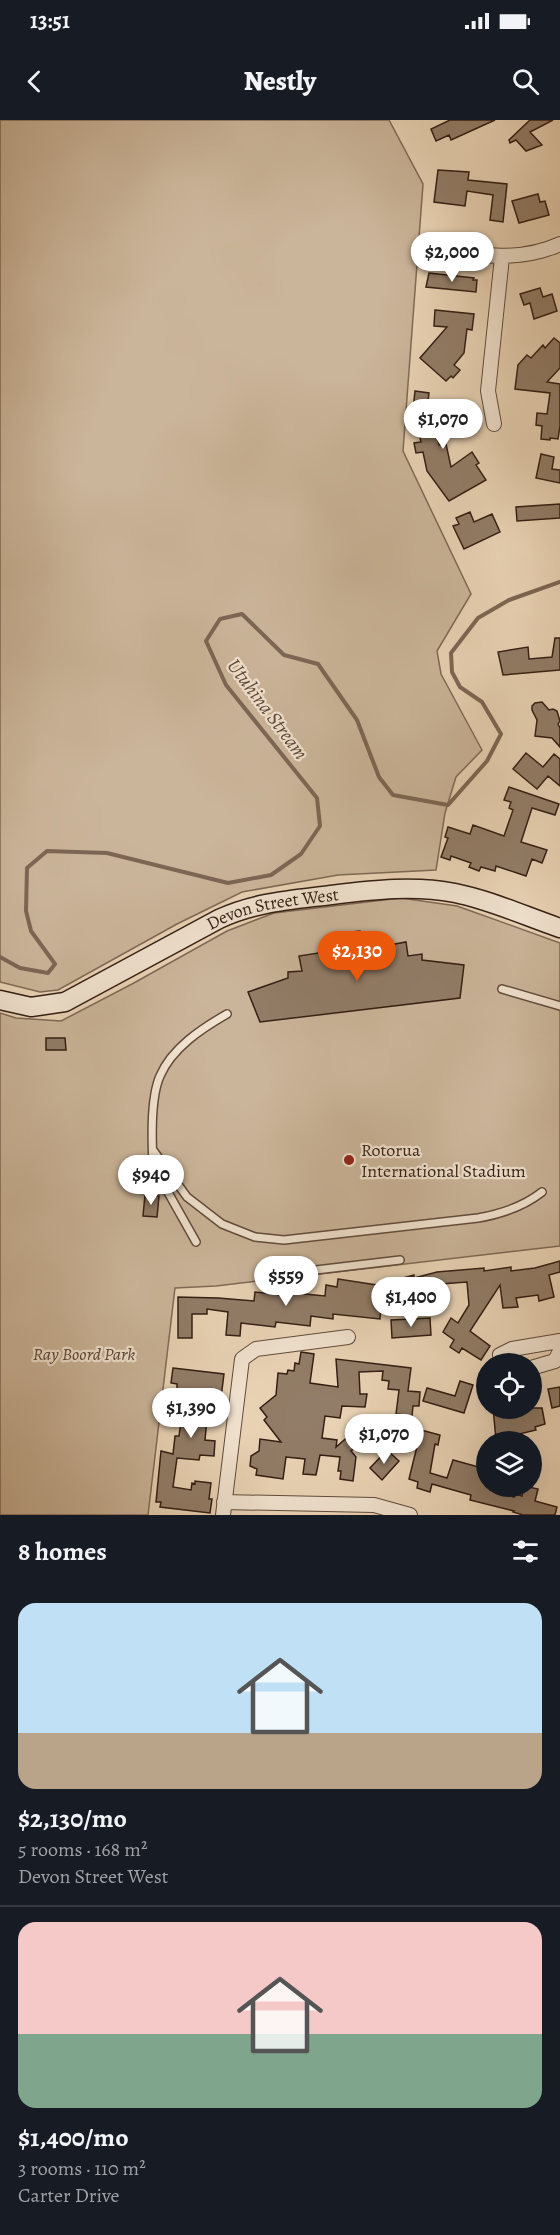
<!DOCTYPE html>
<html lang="en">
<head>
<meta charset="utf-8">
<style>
	body { margin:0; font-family:Alegreya,serif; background:#242831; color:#f1f3f6; height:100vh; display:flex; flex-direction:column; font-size:22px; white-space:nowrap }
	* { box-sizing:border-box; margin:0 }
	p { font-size:20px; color:#9ea1a6 }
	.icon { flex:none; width:33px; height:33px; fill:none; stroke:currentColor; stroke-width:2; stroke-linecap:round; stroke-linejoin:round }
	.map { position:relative; height:1395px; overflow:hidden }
	.details { display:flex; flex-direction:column; background:#171b24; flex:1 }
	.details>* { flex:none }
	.controls { position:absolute; left:476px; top:1233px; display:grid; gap:12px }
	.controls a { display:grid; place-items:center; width:66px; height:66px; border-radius:50%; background:#171b24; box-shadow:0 6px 24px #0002; font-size:30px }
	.price { position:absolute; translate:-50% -51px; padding:0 14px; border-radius:21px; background:#fff; color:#222; font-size:20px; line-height:39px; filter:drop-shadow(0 2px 3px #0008) }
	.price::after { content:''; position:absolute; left:50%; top:36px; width:18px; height:14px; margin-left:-9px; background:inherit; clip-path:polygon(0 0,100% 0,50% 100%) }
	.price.selected { background:#ea580c; color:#fff }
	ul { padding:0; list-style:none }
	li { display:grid; align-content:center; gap:12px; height:318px; padding:0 18px }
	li+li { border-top:2px solid #363941 }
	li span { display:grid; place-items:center; height:186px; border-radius:18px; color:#555 }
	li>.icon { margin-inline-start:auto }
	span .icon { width:108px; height:108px; fill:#fffc; stroke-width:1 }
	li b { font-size:26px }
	h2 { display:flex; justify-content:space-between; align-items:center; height:72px; padding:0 18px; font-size:26px }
	.status { display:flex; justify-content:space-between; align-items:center; height:42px; padding:0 30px; background:#171b24; direction:ltr }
	.status svg { height:16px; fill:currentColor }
	header { display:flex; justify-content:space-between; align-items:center; height:78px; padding:0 18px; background:#171b24; font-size:27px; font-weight:800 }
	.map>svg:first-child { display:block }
</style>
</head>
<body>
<div class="status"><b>13:51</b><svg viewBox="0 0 49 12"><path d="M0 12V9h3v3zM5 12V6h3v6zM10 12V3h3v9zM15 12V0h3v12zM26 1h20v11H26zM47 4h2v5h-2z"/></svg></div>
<header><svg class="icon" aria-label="back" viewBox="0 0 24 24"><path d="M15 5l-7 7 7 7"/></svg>Nestly<svg class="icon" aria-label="search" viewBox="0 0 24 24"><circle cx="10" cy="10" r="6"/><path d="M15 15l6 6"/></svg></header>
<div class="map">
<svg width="560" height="1395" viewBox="0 0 560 1395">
	<rect width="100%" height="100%" fill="#ead4b6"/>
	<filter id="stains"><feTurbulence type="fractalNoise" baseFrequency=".00333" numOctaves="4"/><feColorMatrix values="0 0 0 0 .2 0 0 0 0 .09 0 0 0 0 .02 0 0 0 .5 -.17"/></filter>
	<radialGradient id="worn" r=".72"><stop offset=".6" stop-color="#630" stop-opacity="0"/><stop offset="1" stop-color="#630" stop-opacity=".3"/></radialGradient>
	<path fill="#cbb59a" stroke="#7f6a57" stroke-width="1.5" d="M0 0H389L423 64 403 331 471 474 437 531 441 554 482 630 456 657 445 693 436 750 338 755 242 772 177 804 58 870 40 872 0 862Z
		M401 778 457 786 560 823V1126L216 1166 175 1168 148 1395H0V893L16 898 61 901 132 864 227 811 274 793Z"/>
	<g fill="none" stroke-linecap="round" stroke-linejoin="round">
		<path stroke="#7c6654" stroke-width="4" d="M0 837 20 848 48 853 55 844 31 811 26 791 27 748 47 731 107 733 228 763 271 755 301 734 320 706 317 678 226 565 206 521 220 499 242 494 284 535 318 544 357 600 379 657 393 675 448 685 487 641 501 614 482 582 460 567 452 552 451 533 478 498 509 480 560 462"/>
	</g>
	<path fill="#927d68" stroke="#331e14" stroke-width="1.5" d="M450 0H495L451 20 449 15 436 21 431 9Z
		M530 0H553L530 12 542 25 526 31 516 20 510 23 509 20Z
		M438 50 469 52 468 60 507 64 503 102 490 100 493 75 467 71 465 86 434 82Z
		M538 74 540 82 545 81 549 95 519 103 512 81Z
		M429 153 474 158 473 160H477L476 172 426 167Z
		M540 168 543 177 552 174 557 191 534 199 530 183 524 185 520 174Z
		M435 190 474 194 472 210 467 209 464 233 454 245 460 250 453 258 451 256 446 261 420 238 447 207 434 206Z
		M554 218 560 223V248L547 262 560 264V306L558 319 550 318V320L541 319 542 306 536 305 537 293 547 294 550 273 515 269 518 245 527 235 531 238 543 225 545 228Z
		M415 271 429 273 428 281 457 284 456 298 433 295 439 325 446 324 451 347 472 332 479 343 476 345 486 360 449 381 427 351 423 332 416 333 414 323 421 322 413 290Z
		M541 334 554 337 552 349 560 350V363L536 358Z
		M560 384V398L517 401 516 387Z
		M470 392 474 402 492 394 500 412 464 429 453 406 459 404 456 398Z
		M555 518H560V550L503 555 498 532 528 527 529 539 552 537Z
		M542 582 549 590 553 589 557 591 560 601 558 604 560 608V627L552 618 535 616 537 600 532 590V586L535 583Z
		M526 633 543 647 554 634 560 639V666L548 656 537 669 513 649Z
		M509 667 559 684 555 695 532 688 521 722 547 730 542 743 532 739 526 756 496 746 495 751 481 747 479 751 469 747 471 743 451 736 450 740 441 737 448 718 445 717 448 707 470 714 473 705 504 716 513 690 509 688 511 682 504 680Z
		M360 811 362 826 384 822V826L406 822 408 836 422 834V840L464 845 460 878 260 902 248 872 288 858V852L302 851 299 836 344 829 342 813Z
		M46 918H65L66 930H46Z
		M145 1075 159 1076 157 1097 143 1096Z
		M560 1141V1152L549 1155 554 1177 539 1181 538 1175 516 1178 518 1187 503 1188 500 1165 470 1211 490 1226 481 1240 462 1228 459 1233 450 1227 454 1220 443 1212 451 1198 458 1203 469 1185 467 1162 441 1164 443 1168 405 1180 399 1159 414 1155V1158L437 1152 484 1148V1151L511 1147V1151L535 1148Z
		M338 1159 383 1166 380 1199 333 1194V1199L311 1196 310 1206 276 1202 275 1207 241 1203 240 1216 226 1215 228 1192 207 1189V1194H192V1218H178V1177L218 1178 254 1181 255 1172 291 1176 292 1168 306 1169 305 1174 325 1176 326 1165 337 1167Z
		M430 1198 431 1215 392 1218 391 1200Z
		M301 1232 314 1234 310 1263 338 1267 336 1239 411 1248 408 1271 420 1272 419 1286H413L412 1296 396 1294 399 1270 388 1269 389 1261 382 1260 383 1251 359 1252 360 1274H367L365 1287 342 1286 340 1298 325 1296 322 1318 337 1320 336 1327 351 1314 359 1325 351 1331 356 1337 353 1361 340 1359 341 1351H338L340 1337 320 1335 316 1355 303 1354 305 1339 286 1337 283 1359 256 1355 257 1349 250 1346 251 1336 259 1331 260 1319 281 1322 264 1300 267 1297 260 1288 276 1275 278 1253 287 1254 288 1250 294 1251 295 1243 299 1244Z
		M173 1248 224 1254 218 1301 207 1299 205 1320 215 1321 214 1336 200 1335 199 1340 177 1338 173 1367 191 1370 192 1363 195 1364V1361L211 1363 209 1379H212L210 1393 160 1387 161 1382H156L161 1331 173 1334 175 1316H179L185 1272 177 1271V1264L171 1263Z
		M460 1261 473 1265 464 1293 423 1281 427 1268 455 1276Z
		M560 1267V1286L552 1288 548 1269Z
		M493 1288H542L545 1304 535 1307 536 1310 511 1316 512 1318 496 1319Z
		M379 1300 392 1304 387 1320 375 1316Z
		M421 1310 440 1315 438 1325 435 1324 430 1353 447 1358 453 1340 486 1349V1366H491L490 1370 514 1377 515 1374 522 1376 524 1366 538 1369 535 1381 557 1387 555 1395H523L513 1392 514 1391 470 1380 471 1375 432 1364 430 1372 417 1368 418 1362 409 1359Z
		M387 1330 399 1341 382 1360 370 1348Z"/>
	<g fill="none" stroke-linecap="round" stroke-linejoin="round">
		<g stroke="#614c3c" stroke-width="10">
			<path id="service" d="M502 869 560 886
				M153 1030 187 1077 222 1104 255 1117 284 1120 478 1098C501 1094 523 1087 542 1072
				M153 1053 165 1067 196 1122
				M154 1071C153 1041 148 983 160 956 172 928 201 909 227 894
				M274 1155 400 1140"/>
		</g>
		<g stroke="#614c3c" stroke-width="16">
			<path id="minor" d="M427 127C473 134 516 144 560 124
				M494 304 488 271 502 137
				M502 1244 500 1235 512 1229 560 1221
				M531 1248 555 1241 560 1231
				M224 1382 374 1385 410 1395
				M223 1395 242 1239 256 1229 348 1217"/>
		</g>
		<g stroke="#331e14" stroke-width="21">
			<g id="secondary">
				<path id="s1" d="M0 880 31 887 65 882 219 799C255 782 292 780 331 775 373 770 413 765 455 773 490 780 525 796 560 808"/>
			</g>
		</g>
		<use href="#service" stroke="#f1e3d0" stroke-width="7"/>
		<use href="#minor" stroke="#f1e3d0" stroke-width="14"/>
		<use href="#secondary" stroke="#f1e3d0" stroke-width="18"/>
	</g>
	<circle fill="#8f2418" stroke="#f1e3d0" stroke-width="2" cx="349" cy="1040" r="6"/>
	<g text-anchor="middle" stroke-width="4.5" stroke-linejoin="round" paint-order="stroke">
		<g font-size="18" fill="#331e14" stroke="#f1e3d0">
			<text dy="6" stroke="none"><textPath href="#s1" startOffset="296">Devon Street West</textPath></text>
		</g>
		<g font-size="18" fill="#331e14" stroke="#f1e3d0" text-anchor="start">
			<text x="361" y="1036">Rotorua<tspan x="361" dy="21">International Stadium</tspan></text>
		</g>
		<g font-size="18" font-style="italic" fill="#594436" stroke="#f1e3d0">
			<text x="84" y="1240">Ray Boord Park</text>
		</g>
		<g font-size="20" font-style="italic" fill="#5d4839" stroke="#f1e3d0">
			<text transform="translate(268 589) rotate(53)" y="7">Utuhina Stream</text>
		</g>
	</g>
	<rect width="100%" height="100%" filter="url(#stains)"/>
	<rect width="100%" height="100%" fill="url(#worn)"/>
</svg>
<div class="controls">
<a><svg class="icon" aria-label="locate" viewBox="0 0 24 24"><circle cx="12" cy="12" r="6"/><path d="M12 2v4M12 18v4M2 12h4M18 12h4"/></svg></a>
<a><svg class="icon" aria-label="layers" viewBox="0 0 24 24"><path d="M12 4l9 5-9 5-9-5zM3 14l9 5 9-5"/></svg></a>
</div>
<b class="price" style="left:452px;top:163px">$2,000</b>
<b class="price" style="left:443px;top:330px">$1,070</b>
<b class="price selected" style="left:357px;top:862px">$2,130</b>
<b class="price" style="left:151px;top:1086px">$940</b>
<b class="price" style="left:286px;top:1187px">$559</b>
<b class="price" style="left:411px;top:1208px">$1,400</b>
<b class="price" style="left:191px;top:1319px">$1,390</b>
<b class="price" style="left:384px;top:1345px">$1,070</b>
</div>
<section class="details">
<h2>8 homes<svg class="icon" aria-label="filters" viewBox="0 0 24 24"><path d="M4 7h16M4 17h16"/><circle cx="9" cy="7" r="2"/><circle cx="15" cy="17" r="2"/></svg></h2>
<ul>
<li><span style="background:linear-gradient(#bfe0f5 70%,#b9a48a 0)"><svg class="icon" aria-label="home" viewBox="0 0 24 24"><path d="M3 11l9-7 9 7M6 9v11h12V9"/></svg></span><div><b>$2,130/mo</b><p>5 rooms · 168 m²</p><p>Devon Street West</p></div></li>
<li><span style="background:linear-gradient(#f6c9c9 60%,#7fa58c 0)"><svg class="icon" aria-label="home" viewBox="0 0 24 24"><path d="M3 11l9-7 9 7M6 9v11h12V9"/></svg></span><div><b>$1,400/mo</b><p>3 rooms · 110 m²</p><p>Carter Drive</p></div></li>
</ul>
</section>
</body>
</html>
